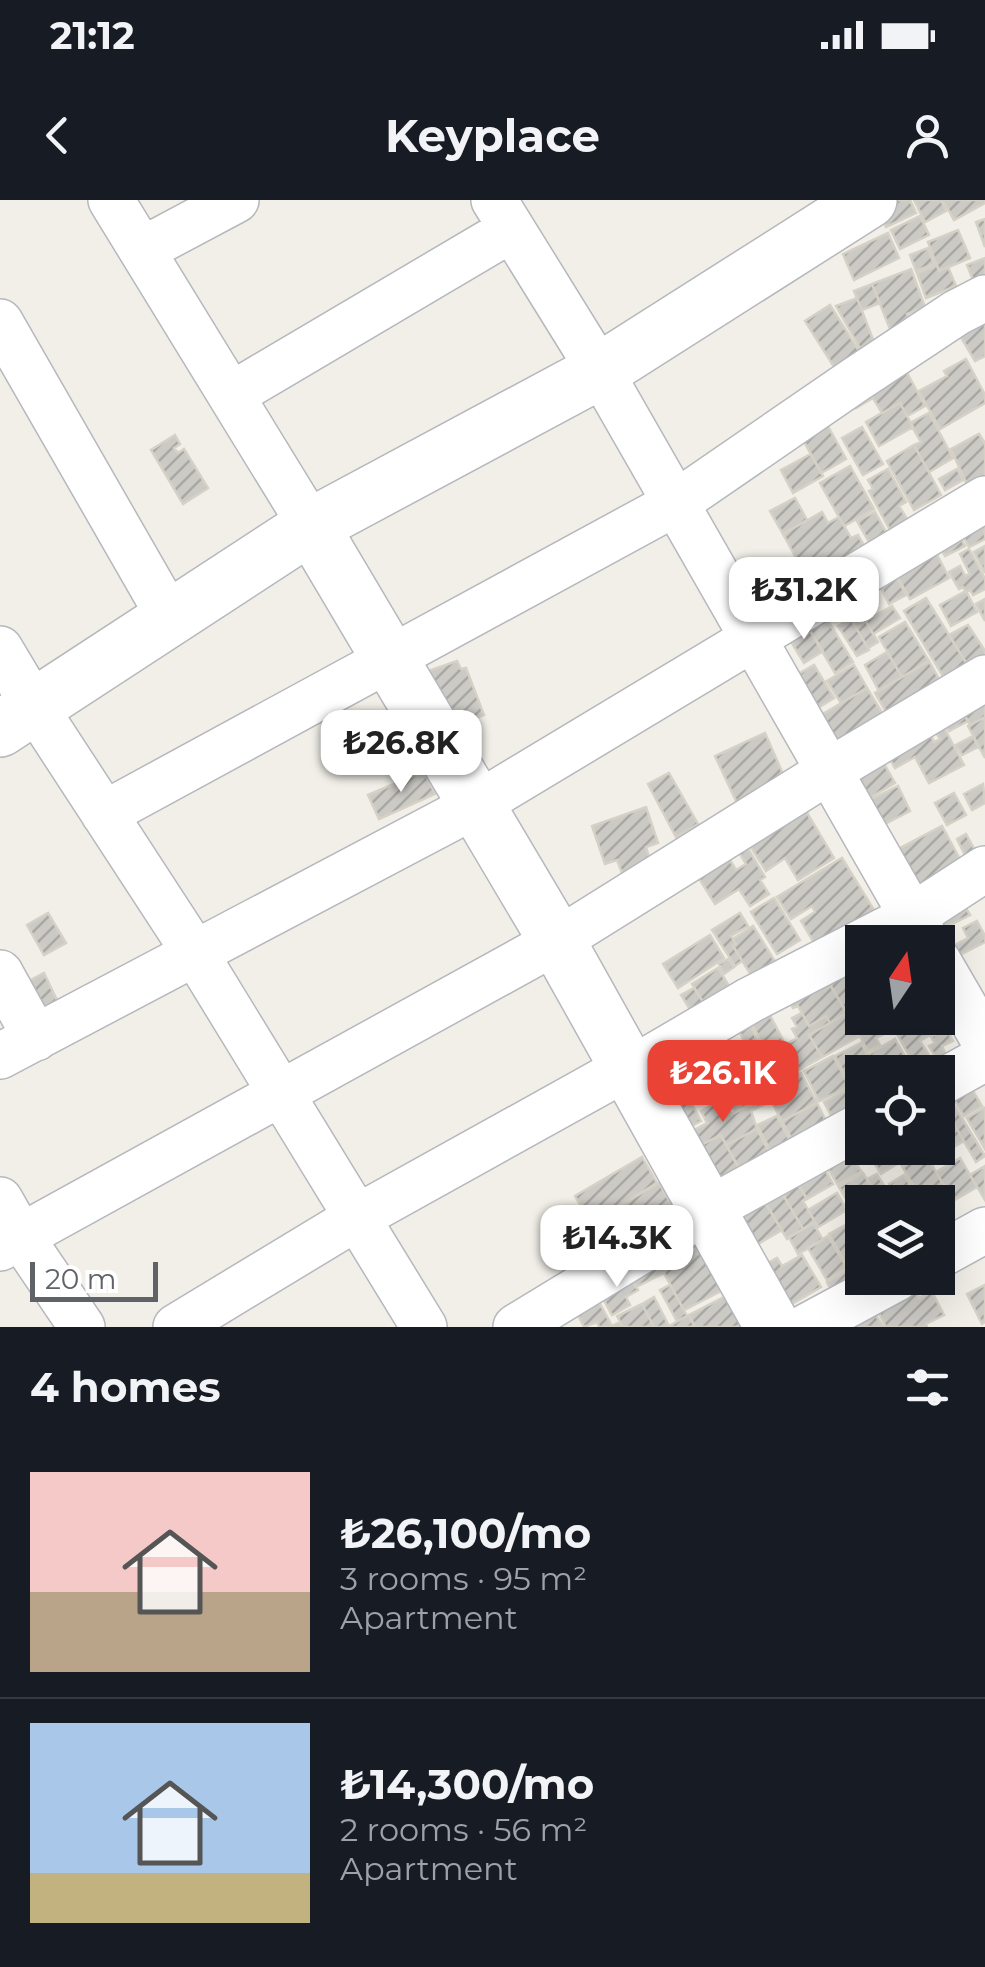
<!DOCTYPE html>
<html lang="en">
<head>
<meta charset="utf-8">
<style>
	body { margin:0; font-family:Montserrat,sans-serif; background:#242831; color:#f1f3f6; height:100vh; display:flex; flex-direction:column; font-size:38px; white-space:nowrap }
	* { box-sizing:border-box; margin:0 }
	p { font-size:32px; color:#9ea1a6 }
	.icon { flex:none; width:55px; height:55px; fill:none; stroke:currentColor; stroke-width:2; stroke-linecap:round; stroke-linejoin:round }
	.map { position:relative; height:1127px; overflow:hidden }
	.drawer { display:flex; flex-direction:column; background:#171b24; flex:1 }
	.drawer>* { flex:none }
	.needle { width:65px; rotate:13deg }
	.controls { position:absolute; left:845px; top:725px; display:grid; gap:20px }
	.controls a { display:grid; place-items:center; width:110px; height:110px; border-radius:0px; background:#171b24; box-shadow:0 10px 40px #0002; font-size:50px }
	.scale { position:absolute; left:30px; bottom:25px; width:128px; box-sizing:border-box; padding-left:10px; border:5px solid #5f6368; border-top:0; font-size:28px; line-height:35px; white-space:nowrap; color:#5f6368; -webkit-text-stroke:8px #fff; paint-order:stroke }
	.price { position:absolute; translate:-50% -85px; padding:0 22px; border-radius:20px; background:#fff; color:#222; font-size:32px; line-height:65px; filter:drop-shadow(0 2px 5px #0008) }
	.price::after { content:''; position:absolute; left:50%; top:60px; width:30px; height:22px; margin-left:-15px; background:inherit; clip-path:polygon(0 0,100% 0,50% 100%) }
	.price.current { background:#ea4335; color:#fff }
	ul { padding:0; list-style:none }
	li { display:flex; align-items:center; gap:30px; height:250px; padding:0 30px }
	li+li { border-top:2px solid #363941 }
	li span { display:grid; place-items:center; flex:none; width:280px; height:200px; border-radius:0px; color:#555 }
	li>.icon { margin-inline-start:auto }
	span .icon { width:120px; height:120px; fill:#fffc; stroke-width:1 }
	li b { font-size:42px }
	h2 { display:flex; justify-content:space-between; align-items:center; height:120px; padding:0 30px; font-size:42px }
	.status { display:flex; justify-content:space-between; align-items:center; height:70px; padding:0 50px; background:#171b24; direction:ltr }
	.status svg { height:28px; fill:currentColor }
	header { display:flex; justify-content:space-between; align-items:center; height:130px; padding:0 30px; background:#171b24; font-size:45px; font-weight:700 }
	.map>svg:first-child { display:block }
</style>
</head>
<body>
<div class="status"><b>21:12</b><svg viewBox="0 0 49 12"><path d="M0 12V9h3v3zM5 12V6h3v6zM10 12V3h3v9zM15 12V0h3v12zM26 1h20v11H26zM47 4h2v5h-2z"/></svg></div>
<header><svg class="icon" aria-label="back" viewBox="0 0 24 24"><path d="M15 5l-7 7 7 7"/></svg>Keyplace<svg class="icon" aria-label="person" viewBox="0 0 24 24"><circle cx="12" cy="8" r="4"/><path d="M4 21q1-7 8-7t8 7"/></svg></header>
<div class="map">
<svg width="985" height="1127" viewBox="0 0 985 1127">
	<defs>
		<pattern id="building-hatch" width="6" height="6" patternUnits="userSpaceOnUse" patternTransform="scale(2.5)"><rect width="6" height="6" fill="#cccac5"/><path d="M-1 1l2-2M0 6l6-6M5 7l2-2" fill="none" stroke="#a9a8a4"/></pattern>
	</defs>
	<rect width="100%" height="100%" fill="#f1efe8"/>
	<path fill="url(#building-hatch)" stroke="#d6d1c6" stroke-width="2.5" d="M884 0H910L916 13 886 27 875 4Z
		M914 0H941L946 11 925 22Z
		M943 0H985V3L954 20Z
		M920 16 929 35 900 49 891 30Z
		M985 19V47L976 22Z
		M958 30 970 58 939 71 928 42Z
		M888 33 899 58 854 80 843 54Z
		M928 48 934 64 916 71 910 55Z
		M985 58V83L979 95 967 65Z
		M937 65 939 71 948 67 956 86 926 98 917 73Z
		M911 69 925 107 907 114 914 131 894 139 872 84Z
		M872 84 880 103 862 110 854 91Z
		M857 98 874 142 860 148 836 106Z
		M830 105 861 154 836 170 805 121Z
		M985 120V156L975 161 955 127Z
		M899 158 925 206 907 216 900 203 882 213 873 198 856 208 845 188Z
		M966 159 985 195V203L940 229 919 191 947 176 944 171Z
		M900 203 913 227 879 246 866 222Z
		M929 213 953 258 929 272 914 245 921 242 910 223Z
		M824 219 846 259 821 273 799 232Z
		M862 227 883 264 863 275 842 238Z
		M979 234 985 243V280L969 289 951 249Z
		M175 235 180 244 174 248 178 253 184 249 208 288 183 304 151 250Z
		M914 245 941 295 914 310 887 261Z
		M811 254 823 276 793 293 781 270Z
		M850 266 874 309 844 326 820 283Z
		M888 269 906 302 899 306 909 322 891 332 869 291 873 289 868 280Z
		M957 269 963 280 945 290 939 279Z
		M795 298 807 320 783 334 770 311Z
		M822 312 828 323 839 317 851 338 858 335 869 354 808 380 783 334Z
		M875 312 886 332 869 342 857 321Z
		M985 319V339L969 347 961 332Z
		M954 326 965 346 945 356 934 336Z
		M931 343 949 378 910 399 891 365Z
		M985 346V373L974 352Z
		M969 349 985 379V389L973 395 970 390 966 392 963 387 959 389 949 372 960 366 965 376 970 374 960 354Z
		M890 365 906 395 889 404 874 374Z
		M966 391 977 412 951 426 940 405Z
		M926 398 970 469 947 483 904 411Z
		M985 399V421L976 404Z
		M892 406 900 418 873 434 866 421Z
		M824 414 853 462 835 473 806 424Z
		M862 415 878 442 868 448 852 421Z
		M851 419 869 450 857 456 838 426Z
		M804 421 823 451 804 463 785 432Z
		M905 422 929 461 902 477 879 437Z
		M968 425 985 451V463L970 469 949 435Z
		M887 452 902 477 879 491 865 465Z
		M457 461 461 469 466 468 484 515 447 529 417 475Z
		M929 461 945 490 892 522 875 493Z
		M814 465 834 498 803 517 783 483Z
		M854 465 867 488 841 503 827 481Z
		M867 488 887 521 831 553 811 521Z
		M985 490V517L970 525 958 504Z
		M960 508 968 521 949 531 942 517Z
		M985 517V558L968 526Z
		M942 524 964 565 929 583 915 557 895 568 883 547 926 525 934 542 940 539 934 529Z
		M765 533 787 583 738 605 715 556Z
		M973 536 978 547 962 555 956 545Z
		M878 553 895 583 869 598 851 568Z
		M424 571 435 594 379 619 368 595Z
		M669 573 698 624 676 637 648 584Z
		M983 584 985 603 972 610 964 594Z
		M898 586 910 611 881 626 868 601Z
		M954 593 966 615 947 625 935 603Z
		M800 601 834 658 798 680 785 658 766 671 744 636Z
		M646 607 658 643 646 647 651 663 622 673 617 660 605 664 592 626Z
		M942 626 969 676 921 701 885 656Z
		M966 634 977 654 967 659 957 639Z
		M744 642 765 677 760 680 769 694 750 706 739 689 715 704 695 672 726 653 736 670 746 664 736 647Z
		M842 658 874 710 816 746 801 721 815 712 812 706 791 719 777 697Z
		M774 698 800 740 777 754 751 712Z
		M964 705 970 715 932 734 923 716Z
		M48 713 66 743 44 755 27 725Z
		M740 713 748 726 731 736 736 744 733 746 742 761 735 766 712 730Z
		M977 721 985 736V742L950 760 945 750 968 738 963 728Z
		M753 726 781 771 758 786 733 746 736 744 733 739Z
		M710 735 724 758 678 788 663 764Z
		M849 757 862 781V818H878L856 830 823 772Z
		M728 759 734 767 724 774 719 764Z
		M718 768 729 786 703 802 692 784Z
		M44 773 66 819 45 829 23 784Z
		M823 773 847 813 830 823 826 816 809 826 798 806 793 808 785 794Z
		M694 788 709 811 696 819 681 795Z
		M764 804 783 840 765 850 745 809Z
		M802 813 809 826 826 816 830 823 809 835 822 857 799 870 785 845 797 838 792 829 797 827 792 818Z
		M845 814 858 837 822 857 809 835Z
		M882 818H885L892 830 876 838 880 845 868 851 857 831Z
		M888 818H936L942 828 920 841 929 855 914 864Z
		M750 825 764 855 754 861 739 831Z
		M947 829 953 841 942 846 946 855 937 860 929 846 935 843 931 837Z
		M727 836 743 866 724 875 709 845Z
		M895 839 914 872H880L869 854Z
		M861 843 872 864 846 877 835 856Z
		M745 844 753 861 743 866 735 849Z
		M785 846 796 868 752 890 741 868Z
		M833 856 849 886 819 901 804 871Z
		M682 858 697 887 666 903 651 874Z
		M874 865 878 872H862V909L847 880Z
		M740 869 757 900 735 912 721 887 731 882 727 875Z
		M801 873 817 903 782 921 766 891Z
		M967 881 982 906 964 916 949 891Z
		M850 888 862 912 837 927 824 902Z
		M686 893 701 921 684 930 669 902Z
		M724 899 732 914 762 899 765 904 751 911 757 929 726 945 721 935 689 951 681 937 707 923 701 911Z
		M817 903 828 925 794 943 782 921Z
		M944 907 964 941 940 955 935 948H938V910Z
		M955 907 985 956 976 962 947 912Z
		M984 908 985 910V949L967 918Z
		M777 916 796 953 777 963 757 925Z
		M757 929 775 964 745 979 726 945Z
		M721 935 740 970 710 986 691 950Z
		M842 940 862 948H891L900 962 881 974 870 956 857 964Z
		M842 940 861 971 838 985 819 954Z
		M922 948 953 1001 938 1010V1002H896L893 997 913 985 902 966 907 964 903 958Z
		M642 957 657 983 614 1009 637 1048 613 1062 575 996Z
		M818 957 833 984 807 999 791 972Z
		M960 958 977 987 953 1001 936 972Z
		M985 966V1000L970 975Z
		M791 972 807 999 803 1001 815 1022 803 1029 775 981Z
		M863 973 876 994 852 1009 839 987Z
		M877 974 885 987 875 993 867 979Z
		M904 975 911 986 895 995 889 984Z
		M775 981 803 1029 787 1039 758 991Z
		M659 983 674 1009 629 1035 614 1009Z
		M758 991 782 1030 751 1048 727 1009Z
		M837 993 847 1010 818 1027 808 1010Z
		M862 1007V1034L850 1014Z
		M851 1022 862 1041V1059L848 1067 829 1034Z
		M813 1023 823 1040 798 1054 789 1037Z
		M694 1035 723 1090 684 1110 664 1073 636 1087 625 1066Z
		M828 1036 847 1068 827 1080 808 1048Z
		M802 1055 821 1087 785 1108 761 1067 777 1058 782 1066Z
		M862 1061V1078L832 1092 827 1082Z
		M625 1066 638 1090 626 1097 630 1105 612 1115 594 1082Z
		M910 1080 919 1098 932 1092 944 1115 926 1124 927 1127H886L872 1099Z
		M670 1085 687 1116 677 1121 660 1090Z
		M985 1085V1122L982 1124 967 1094Z
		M593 1091 612 1126 620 1122 623 1127H599L597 1122 584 1127 572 1103Z
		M726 1096 742 1127H695L689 1115Z
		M654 1097 669 1126 670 1127H654L642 1104Z
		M866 1099 883 1127H844Z
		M642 1104 654 1127H623L617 1116Z
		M689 1115 695 1127H670L669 1126Z"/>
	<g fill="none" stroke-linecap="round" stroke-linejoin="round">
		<g stroke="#b5b8bc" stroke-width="48">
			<path id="minor" d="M111 0 311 326
				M494 0 600 171 927 742
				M142 50 236 0
				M0 122 170 418
				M231 195 512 29
				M0 449 34 506 195 753 424 1127
				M104 614 676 303 855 180 956 113 985 98
				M938 761 985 842
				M0 773 36 838
				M0 856 476 605 985 299
				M629 871 750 800 911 717 985 669
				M938 884 985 858
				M0 1000 21 1037 82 1127
				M0 1048 557 741 829 571 985 478
				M938 1056 985 1030
				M176 1127 356 1018 628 867
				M516 1127 708 1010 862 925
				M806 1127 897 1078"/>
		</g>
		<g stroke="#b5b8bc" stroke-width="58">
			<path id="tertiary" d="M311 326 557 741 773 1127
				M0 529 311 326 600 171 869 0"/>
		</g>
		<use href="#minor" stroke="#fff" stroke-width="45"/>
		<use href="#tertiary" stroke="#fff" stroke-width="55"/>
	</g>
</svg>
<div class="controls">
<a><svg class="needle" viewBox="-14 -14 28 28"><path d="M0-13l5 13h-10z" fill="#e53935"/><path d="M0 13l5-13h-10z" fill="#9ea1a6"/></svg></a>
<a><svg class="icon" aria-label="locate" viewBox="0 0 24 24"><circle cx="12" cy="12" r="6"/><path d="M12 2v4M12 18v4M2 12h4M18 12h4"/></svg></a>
<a><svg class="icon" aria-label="layers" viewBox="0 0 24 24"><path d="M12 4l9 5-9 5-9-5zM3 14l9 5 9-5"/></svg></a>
</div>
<div class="scale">20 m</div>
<b class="price" style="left:804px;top:442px">₺31.2K</b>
<b class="price" style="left:401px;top:595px">₺26.8K</b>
<b class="price current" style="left:723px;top:925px">₺26.1K</b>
<b class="price" style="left:617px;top:1090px">₺14.3K</b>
</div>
<section class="drawer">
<h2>4 homes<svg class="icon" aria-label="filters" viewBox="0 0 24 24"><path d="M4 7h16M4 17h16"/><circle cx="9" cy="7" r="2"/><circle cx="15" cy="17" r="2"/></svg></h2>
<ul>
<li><span style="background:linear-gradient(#f6c9c9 60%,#b9a48a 0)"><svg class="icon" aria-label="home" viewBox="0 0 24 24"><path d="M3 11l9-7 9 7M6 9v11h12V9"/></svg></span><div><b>₺26,100/mo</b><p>3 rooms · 95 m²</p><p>Apartment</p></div></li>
<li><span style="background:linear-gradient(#a9c7e8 75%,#c2b280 0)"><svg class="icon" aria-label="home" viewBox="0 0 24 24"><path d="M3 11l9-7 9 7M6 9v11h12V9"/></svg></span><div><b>₺14,300/mo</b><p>2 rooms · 56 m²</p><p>Apartment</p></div></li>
</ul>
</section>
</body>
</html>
